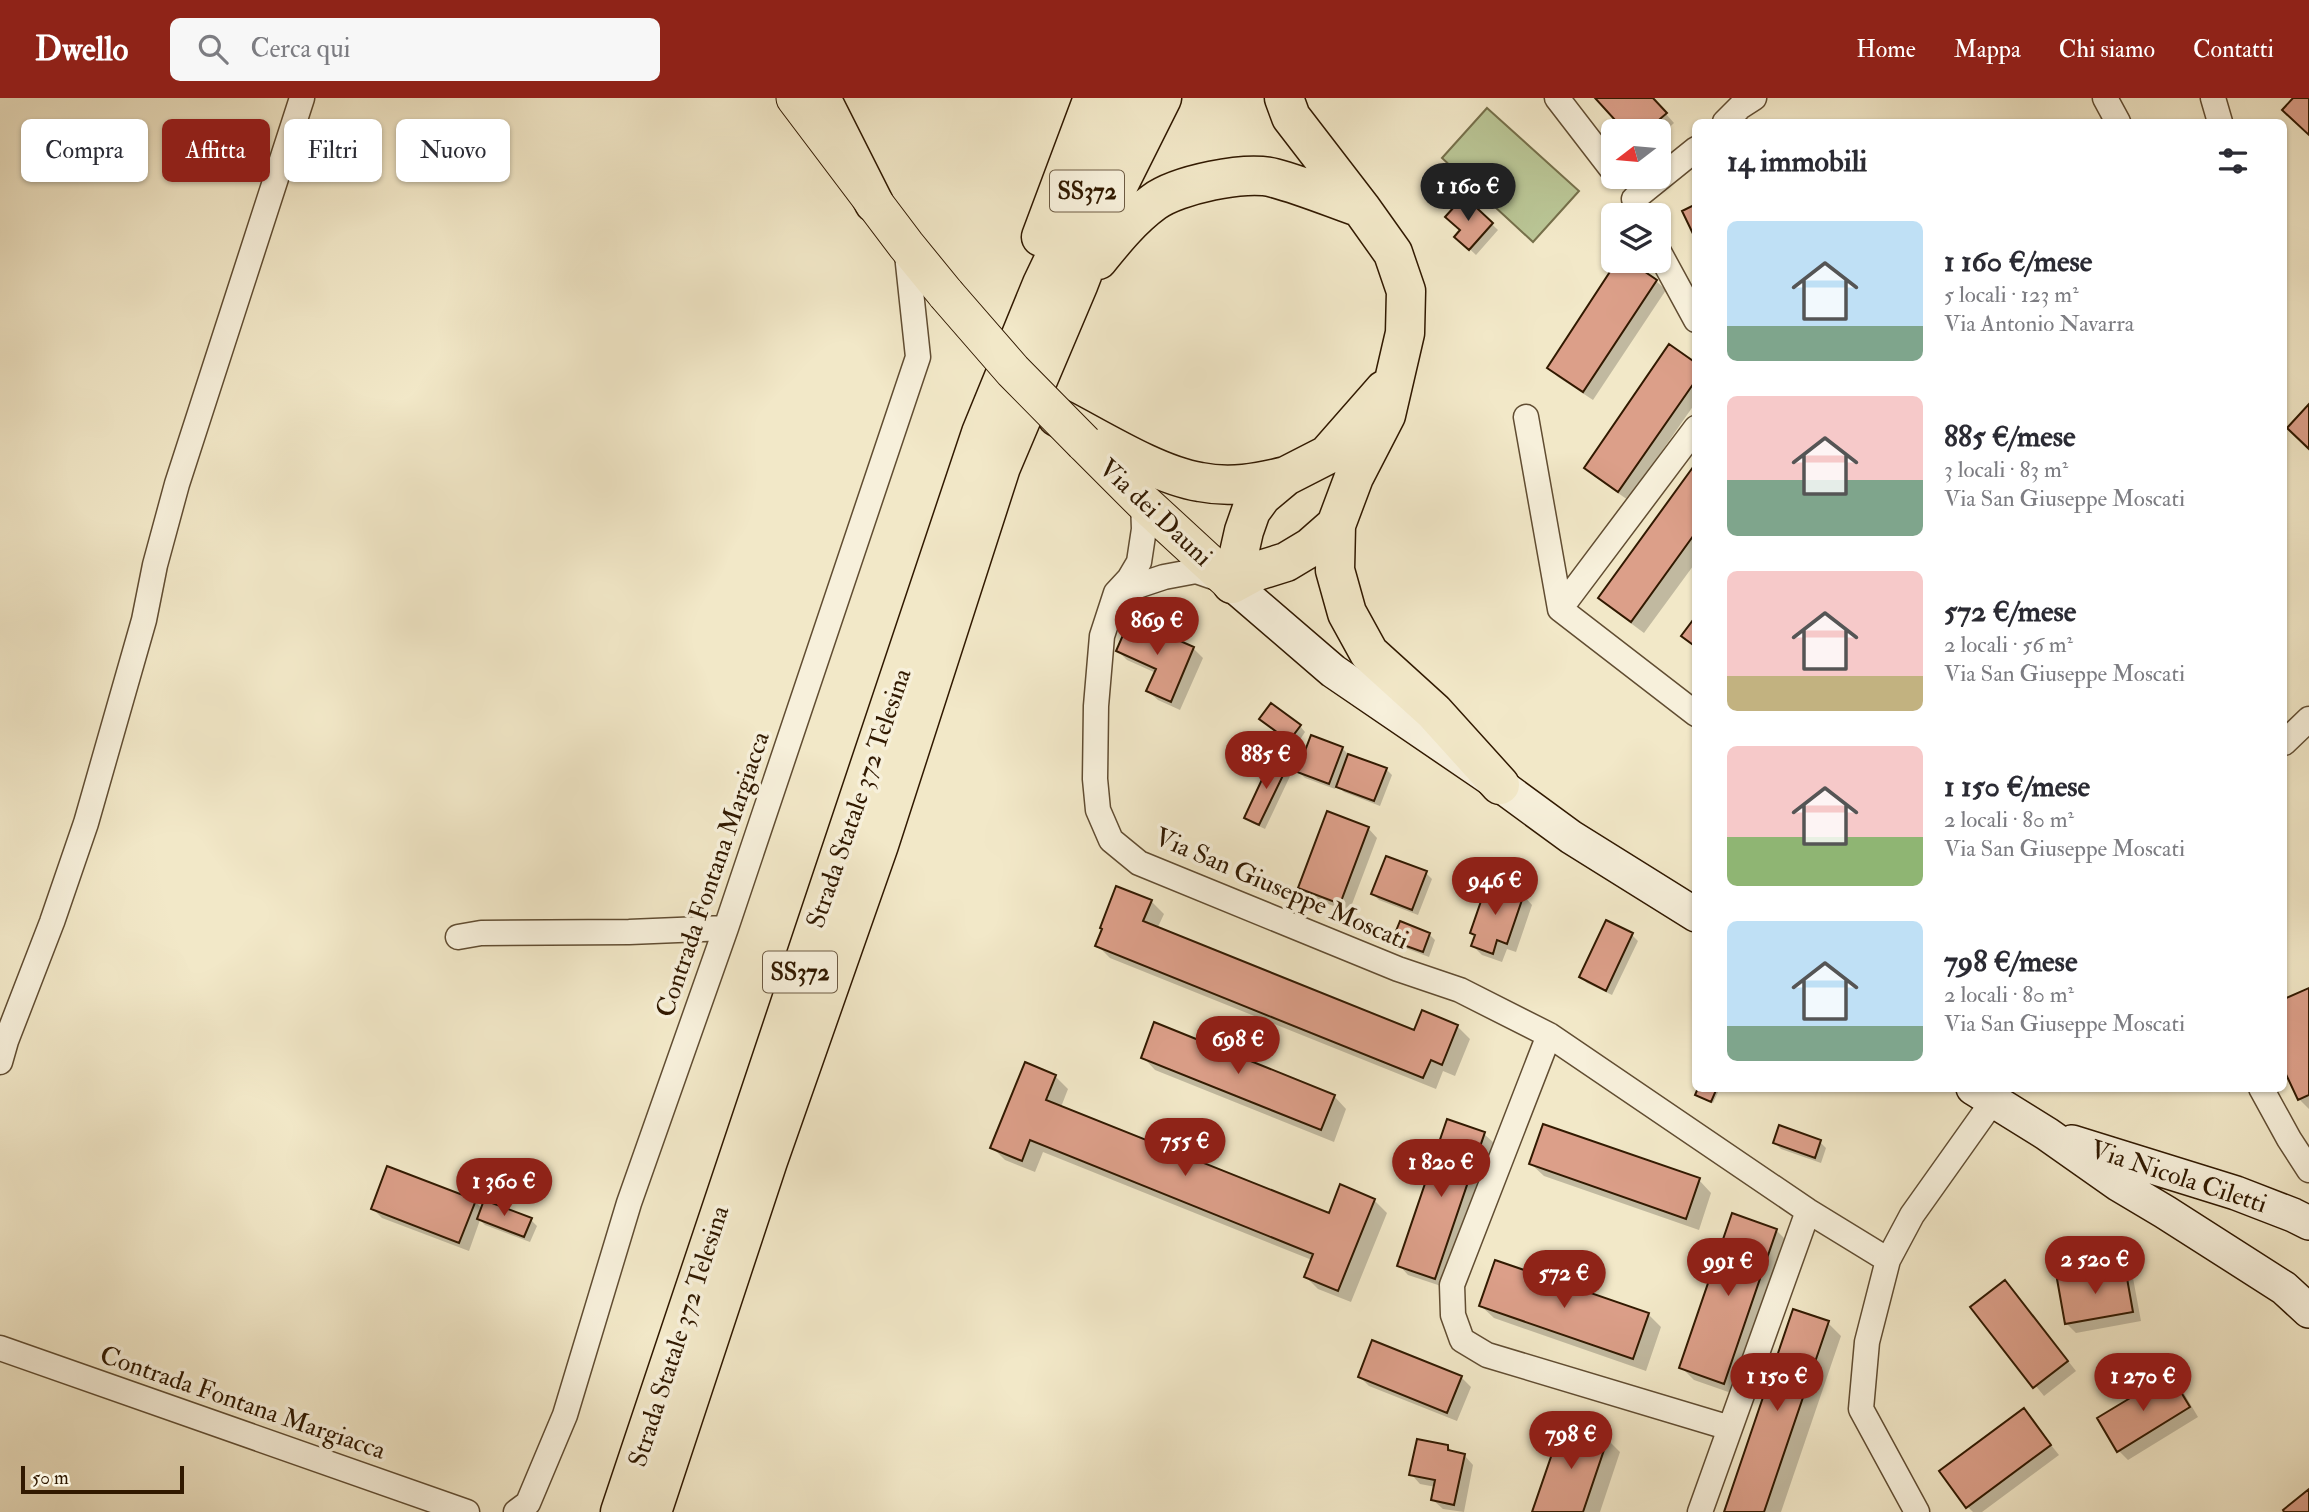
<!DOCTYPE html>
<html lang="it">
<head>
<meta charset="utf-8">
<style>
	body { margin:0; font-family:"IM FELL Double Pica",serif; background:#f7f7f7; color:#2b2b33; height:100vh; display:flex; flex-direction:column; font-size:26px; white-space:nowrap }
	* { box-sizing:border-box; margin:0 }
	p { font-size:23px; color:#7c7c81 }
	.icon { flex:none; width:38px; height:38px; fill:none; stroke:currentColor; stroke-width:2; stroke-linecap:round; stroke-linejoin:round }
	.map { position:relative; flex:1; overflow:hidden }
	.panel { position:absolute; left:1692px; top:21px; width:595px; height:973px; display:flex; flex-direction:column; background:#fff; border-radius:10px; box-shadow:0 2px 5px #0004 }
	.panel>* { flex:none }
	.hud { position:absolute; left:21px; top:21px; width:665px; height:63px; display:flex; gap:14px }
	.needle { width:46px; rotate:254deg }
	.buttons { position:absolute; left:1601px; top:21px; display:grid; gap:14px }
	.buttons a { display:grid; place-items:center; width:70px; height:70px; border-radius:10px; background:#fff; box-shadow:0 2px 5px #0004; font-size:35px }
	.scale { position:absolute; left:21px; bottom:18px; width:163px; box-sizing:border-box; padding-left:7px; border:4px solid #311900; border-top:0; font-size:19px; line-height:24px; white-space:nowrap; color:#311900; -webkit-text-stroke:5px #f7f0db; paint-order:stroke }
	.price { position:absolute; translate:-50% -60px; padding:0 16px; border-radius:24px; background:#8f2418; color:#fff; font-size:23px; line-height:46px; filter:drop-shadow(0 2px 4px #0008) }
	.price::after { content:''; position:absolute; left:50%; top:42px; width:21px; height:16px; margin-left:-10px; background:inherit; clip-path:polygon(0 0,100% 0,50% 100%) }
	.price.active { background:#222; color:#fff }
	ul { padding:0; list-style:none }
	li { display:flex; align-items:center; gap:21px; height:175px; padding:0 35px }
	li span { display:grid; place-items:center; flex:none; width:196px; height:140px; border-radius:10px; color:#555 }
	li>.icon { margin-inline-start:auto }
	span .icon { width:84px; height:84px; fill:#fffc; stroke-width:1 }
	li b { font-size:30px }
	h2 { display:flex; justify-content:space-between; align-items:center; height:84px; padding:0 35px; font-size:30px }
	.tag { padding:0 24px; border-radius:10px; background:#fff; box-shadow:0 2px 5px #0004; font-size:24px; line-height:63px }
	.tag.active { background:#8f2418; color:#fff }
	header { display:flex; align-items:center; gap:42px; box-sizing:border-box; height:98px; padding:0 35px; background:#8f2418; color:#fff }
	header strong { font-size:33px }
	nav { display:flex; gap:38px; margin-inline-start:auto; font-size:24px }
	.search { width:490px; height:63px; background:#f7f7f7; display:flex; align-items:center; gap:18px; box-sizing:border-box; padding:0 24px; border-radius:10px; color:#7c7c81; font-size:26px }
	.map>svg:first-child { display:block }
</style>
</head>
<body>
<header>
<strong>Dwello</strong>
<div class="search"><svg class="icon" aria-label="search" viewBox="0 0 24 24"><circle cx="10" cy="10" r="6"/><path d="M15 15l6 6"/></svg>Cerca qui</div>
<nav><a>Home</a><a>Mappa</a><a>Chi siamo</a><a>Contatti</a></nav>
</header>
<div class="map">
<svg width="2309" height="1414" viewBox="0 0 2309 1414">
	<rect width="100%" height="100%" fill="#f2e8c8"/>
	<filter id="stains"><feTurbulence type="fractalNoise" baseFrequency=".00286" numOctaves="4"/><feColorMatrix values="0 0 0 0 .2 0 0 0 0 .09 0 0 0 0 .02 0 0 0 .5 -.17"/></filter>
	<radialGradient id="worn" r=".72"><stop offset=".6" stop-color="#630" stop-opacity="0"/><stop offset="1" stop-color="#630" stop-opacity=".3"/></radialGradient>
	<path fill="#bac696" stroke="#76704b" stroke-width="2" d="M1487 10 1579 93 1533 144 1442 60Z"/>
	<path fill="#0003" d="M1597 0H1652L1674 25 1659 39V33H1628Z
		M1464 100 1498 132 1476 157 1457 139 1462 133Z
		M1619 163H1626L1656 183 1666 192 1593 302 1558 279 1549 270Z
		M1696 267V304L1628 402 1595 379 1586 370Z
		M1696 368V464L1644 535 1613 512 1600 500Z
		M1193 550 1203 560 1180 612 1158 602 1148 593 1156 575 1127 562 1118 553Z
		M1268 627 1300 628 1305 634 1296 648Z
		M1342 650 1348 656 1386 671 1392 677 1380 708 1344 694 1337 687 1335 691 1305 680 1299 674Z
		M1286 668 1292 674 1265 731 1252 725 1246 719Z
		M1368 730 1377 740 1349 814 1310 799 1300 789Z
		M1426 775 1432 781 1418 817 1379 802 1373 796Z
		M1523 797 1532 807 1516 854 1507 851 1502 864 1482 857 1473 848 1476 838 1472 835Z
		M1151 803 1164 816 1157 831 1415 935 1457 928 1470 941 1455 978 1443 973 1436 991 1110 860 1097 847Z
		M1607 825 1632 837 1638 843 1612 897 1587 885 1581 879Z
		M1429 836 1435 842 1429 859 1400 848 1394 842Z
		M2309 891V1011L2299 1001 2284 967V903Z
		M1143 959 1334 998 1346 1011 1334 1044 1155 972Z
		M1055 978 1068 991 1061 1009 1330 1117 1374 1102 1387 1115 1351 1204 1318 1191 1306 1179 1312 1162 1043 1054 1035 1074 1005 1062 993 1050Z
		M1699 990H1720L1713 1005 1699 999Z
		M1484 1036 1494 1045 1444 1189 1408 1177 1399 1167Z
		M1820 1044 1826 1050 1821 1065 1781 1051 1775 1045Z
		M1531 1066 1699 1082 1711 1095 1699 1132 1544 1078Z
		M475 1103 482 1111 531 1122 537 1128 530 1144 485 1127 480 1122 469 1153 382 1120 373 1111Z
		M1776 1132 1789 1145 1737 1297 1694 1282 1681 1269Z
		M2124 1170 2133 1180 2141 1223 2076 1235 2067 1226Z
		M2005 1184 2076 1273 2044 1298 1973 1210Z
		M1481 1208 1648 1216 1661 1229 1646 1273 1494 1220Z
		M1828 1225 1841 1238 1781 1414H1725Z
		M2169 1278 2179 1287 2198 1319 2128 1362 2118 1352Z
		M1360 1279H1461L1471 1289 1457 1323 1369 1288Z
		M2023 1312 2059 1357 1982 1414H1973L1968 1409Z
		M1607 1341 1620 1354 1600 1414H1534Z
		M1448 1349 1454 1355 1464 1357 1473 1367 1464 1414 1443 1411 1433 1402 1436 1389 1420 1386 1411 1376Z"/>
	<path fill="#dc9f89" stroke="#311900" stroke-width="2" d="M1595 0H1653L1667 15 1646 33H1625Z
		M2293 0H2309V37L2282 12Z
		M1464 98 1493 125 1469 152 1454 139 1460 132 1445 119Z
		M1696 106V142L1682 113Z
		M1617 163H1629L1657 182 1583 294 1547 270Z
		M1669 246 1696 265V282L1618 394 1584 370Z
		M2309 306V351L2287 330Z
		M1696 365V434L1631 524 1598 500Z
		M1696 518V549L1681 538Z
		M1130 521 1194 549 1171 604 1146 593 1156 571 1116 553Z
		M1271 605 1301 627 1289 643 1259 621Z
		M1311 637 1343 649 1329 686 1297 674Z
		M1348 656 1387 670 1374 703 1336 689Z
		M1272 660 1288 667 1259 727 1244 720Z
		M1327 713 1369 729 1340 806 1298 790Z
		M1386 758 1427 773 1412 812 1371 796Z
		M1488 783 1524 796 1507 846 1497 842 1493 856 1471 848 1475 837 1470 835Z
		M1116 788 1152 802 1143 823 1414 932 1422 912 1458 927 1442 967 1431 962 1423 980 1095 848 1102 831 1100 830Z
		M1606 822 1633 835 1606 893 1579 879Z
		M1400 823 1430 835 1423 854 1392 843Z
		M2309 890V997L2298 1002 2284 972V901Z
		M1154 924 1335 997 1321 1032 1141 960Z
		M1025 964 1056 977 1046 1002 1329 1115 1340 1086 1375 1101 1338 1193 1304 1179 1313 1156 1030 1042 1022 1063 990 1050Z
		M1698 990H1717L1711 1004 1695 997Z
		M1447 1021 1485 1034 1435 1181 1397 1168Z
		M1543 1026 1700 1080 1686 1121 1529 1066Z
		M1779 1027 1821 1042 1815 1060 1773 1045Z
		M387 1068 476 1102 459 1145 371 1111Z
		M484 1102 532 1120 524 1139 477 1121Z
		M1732 1115 1777 1131 1724 1286 1679 1270Z
		M1495 1162 1649 1215 1633 1261 1479 1208Z
		M2125 1169 2133 1214 2065 1226 2057 1181Z
		M2005 1182 2068 1263 2033 1290 1970 1209Z
		M1793 1211 1829 1223 1764 1414H1724Z
		M1372 1242 1462 1278 1447 1315 1358 1279Z
		M2170 1276 2190 1309 2117 1354 2097 1320Z
		M2024 1310 2051 1347 1966 1410 1939 1373Z
		M1563 1324 1608 1340 1583 1414H1532Z
		M1417 1341 1448 1347V1352L1465 1356 1454 1407 1431 1402 1435 1382 1409 1377Z
		M2309 1391V1414H2284L2283 1412Z"/>
	<g fill="none" stroke-linecap="round" stroke-linejoin="round">
		<g stroke="#614d32" stroke-width="27">
			<path id="minor" d="M1557 0 1614 74
				M2105 0 2118 24
				M2213 0 2220 24
				M1725 24 1740 9 1754 0
				M1641 117 1634 101 1696 51
				M1659 154 1696 222
				M1526 319 1560 511 1696 616
				M1143 404 1144 431 1139 464 1129 481 1116 495 1102 538 1096 608 1095 681 1098 712 1111 742 1139 765 1398 871 1460 892 1549 937 1808 1113 1888 1162
				M1116 495 1164 479 1196 473 1222 482
				M1560 511 1696 330
				M2284 645 2309 621
				M458 839 481 835 629 834 726 830
				M1549 937 1452 1187 1453 1217 1462 1242 1487 1257 1730 1330
				M0 964 6 943 52 824 86 725 144 522 155 467 177 386 302 0
				M2261 990 2289 1041 2309 1072
				M0 1250 467 1414
				M516 1414 528 1405 565 1317 629 1105 726 830 918 259 906 147
				M1700 1414 1808 1113
				M1917 1414 1861 1311 1867 1244 1888 1162 1912 1117 1993 1003"/>
		</g>
		<g stroke="#311900" stroke-width="36">
			<path id="secondary" d="M1232 486 1333 573 1500 687 1571 739 1696 817
				M1973 990 2047 1036 2118 1086 2165 1114 2284 1190 2309 1213
				M2072 1044 2236 1095 2293 1117 2309 1125"/>
		</g>
		<g stroke="#311900" stroke-width="39">
			<path id="primary" d="M795 0 906 147 946 196
				M1084 345 1143 404 1232 486"/>
		</g>
		<g stroke="#311900" stroke-width="41">
			<path id="trunk" d="M821 0 874 105
				M1284 0 1291 19 1361 110 1393 155 1406 193 1405 235 1386 317 1354 379 1336 427 1335 472 1347 515 1369 555 1434 614 1500 687
				M1041 139 1093 0
				M1098 162C1115 141 1132 120 1154 104 1177 87 1246 72 1274 80 1304 88 1332 100 1361 110
				M1057 319C1098 340 1156 377 1200 384 1230 390 1258 385 1286 378
				M1232 486 1244 433 1251 413 1262 398 1286 378 1327 357 1384 292
				M1232 486 1254 474 1286 464 1311 449 1336 427
				M620 1414 981 335 1042 186 1131 0
				M652 1414 768 1063 879 747 1001 369 1079 185 1111 102 1162 0"/>
		</g>
		<use href="#minor" stroke="#f7f0db" stroke-width="24"/>
		<use href="#secondary" stroke="#f7f0db" stroke-width="33"/>
		<use href="#primary" stroke="#f2e8c8" stroke-width="37"/>
		<use href="#trunk" stroke="#f2e8c8" stroke-width="38"/>
		<g stroke="#311900" stroke-width="39" stroke-linecap="butt">
			<path id="primary-bridge" d="M946 196 1013 273 1084 345"/>
		</g>
		<use href="#primary-bridge" stroke="#f2e8c8" stroke-width="37"/>
	</g>
	<g text-anchor="middle" stroke-width="7" stroke-linejoin="round" paint-order="stroke">
		<g fill="#f7f0db" stroke="#6c5a42" stroke-width="2">
			<rect x="1050" y="72.5" width="74" height="41" rx="5"/>
			<rect x="763" y="853.5" width="74" height="41" rx="5"/>
		</g>
		<g font-size="24" font-weight="bold" fill="#311900">
			<text x="1087" y="101">SS372</text>
			<text x="800" y="882">SS372</text>
		</g>
		<g font-size="26" fill="#311900" stroke="#f7f0db">
			<text transform="translate(1156 414) rotate(43)" y="9">Via dei Dauni</text>
			<text transform="translate(858 700) rotate(-71)" y="9">Strada Statale 372 Telesina</text>
			<text transform="translate(712 776) rotate(-71)" y="9">Contrada Fontana Margiacca</text>
			<text transform="translate(1282 790) rotate(23)" y="9">Via San Giuseppe Moscati</text>
			<text transform="translate(2179 1078) rotate(18)" y="9">Via Nicola Ciletti</text>
			<text transform="translate(678 1238) rotate(-72)" y="9">Strada Statale 372 Telesina</text>
			<text transform="translate(243 1304) rotate(19)" y="9">Contrada Fontana Margiacca</text>
		</g>
	</g>
	<rect width="100%" height="100%" filter="url(#stains)"/>
	<rect width="100%" height="100%" fill="url(#worn)"/>
</svg>
<div class="buttons">
<a><svg class="needle" viewBox="-14 -14 28 28"><path d="M0-13l5 13h-10z" fill="#e53935"/><path d="M0 13l5-13h-10z" fill="#7c7c81"/></svg></a>
<a><svg class="icon" aria-label="layers" viewBox="0 0 24 24"><path d="M12 4l9 5-9 5-9-5zM3 14l9 5 9-5"/></svg></a>
</div>
<div class="scale">50 m</div>
<b class="price active" style="left:1468px;top:125px">1 160 €</b>
<b class="price" style="left:1157px;top:559px">869 €</b>
<b class="price" style="left:1266px;top:693px">885 €</b>
<b class="price" style="left:1495px;top:819px">946 €</b>
<b class="price" style="left:1238px;top:978px">698 €</b>
<b class="price" style="left:1185px;top:1080px">755 €</b>
<b class="price" style="left:1441px;top:1101px">1 820 €</b>
<b class="price" style="left:504px;top:1120px">1 360 €</b>
<b class="price" style="left:2095px;top:1198px">2 520 €</b>
<b class="price" style="left:1728px;top:1200px">991 €</b>
<b class="price" style="left:1564px;top:1212px">572 €</b>
<b class="price" style="left:1777px;top:1315px">1 150 €</b>
<b class="price" style="left:2143px;top:1315px">1 270 €</b>
<b class="price" style="left:1571px;top:1373px">798 €</b>
<div class="hud">
<a class="tag">Compra</a>
<a class="tag active">Affitta</a>
<a class="tag">Filtri</a>
<a class="tag">Nuovo</a>
</div>
<section class="panel">
<h2>14 immobili<svg class="icon" aria-label="filters" viewBox="0 0 24 24"><path d="M4 7h16M4 17h16"/><circle cx="9" cy="7" r="2"/><circle cx="15" cy="17" r="2"/></svg></h2>
<ul>
<li><span style="background:linear-gradient(#bfe0f5 75%,#7fa58c 0)"><svg class="icon" aria-label="home" viewBox="0 0 24 24"><path d="M3 11l9-7 9 7M6 9v11h12V9"/></svg></span><div><b>1 160 €/mese</b><p>5 locali · 123 m²</p><p>Via Antonio Navarra</p></div></li>
<li><span style="background:linear-gradient(#f6c9c9 60%,#7fa58c 0)"><svg class="icon" aria-label="home" viewBox="0 0 24 24"><path d="M3 11l9-7 9 7M6 9v11h12V9"/></svg></span><div><b>885 €/mese</b><p>3 locali · 83 m²</p><p>Via San Giuseppe Moscati</p></div></li>
<li><span style="background:linear-gradient(#f6c9c9 75%,#c2b280 0)"><svg class="icon" aria-label="home" viewBox="0 0 24 24"><path d="M3 11l9-7 9 7M6 9v11h12V9"/></svg></span><div><b>572 €/mese</b><p>2 locali · 56 m²</p><p>Via San Giuseppe Moscati</p></div></li>
<li><span style="background:linear-gradient(#f6c9c9 65%,#8fb573 0)"><svg class="icon" aria-label="home" viewBox="0 0 24 24"><path d="M3 11l9-7 9 7M6 9v11h12V9"/></svg></span><div><b>1 150 €/mese</b><p>2 locali · 80 m²</p><p>Via San Giuseppe Moscati</p></div></li>
<li><span style="background:linear-gradient(#bfe0f5 75%,#7fa58c 0)"><svg class="icon" aria-label="home" viewBox="0 0 24 24"><path d="M3 11l9-7 9 7M6 9v11h12V9"/></svg></span><div><b>798 €/mese</b><p>2 locali · 80 m²</p><p>Via San Giuseppe Moscati</p></div></li>
</ul>
</section>
</div>
</body>
</html>
